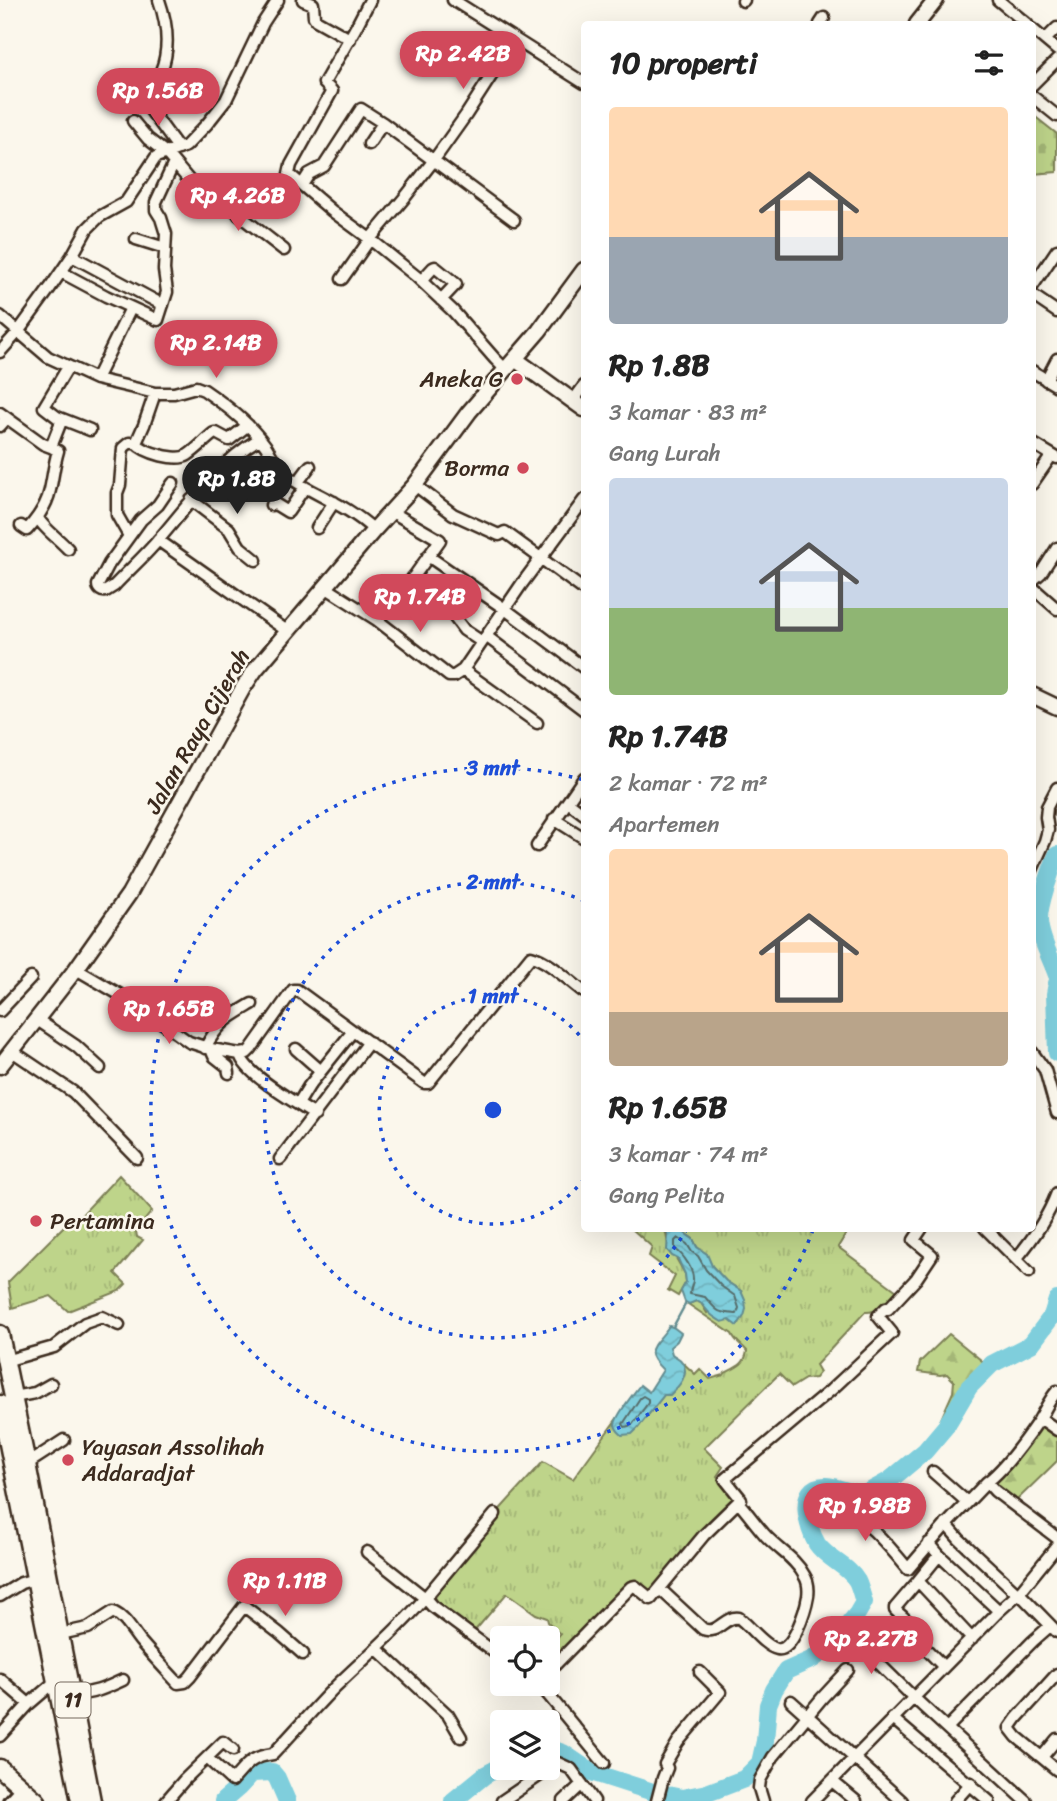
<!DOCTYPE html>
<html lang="id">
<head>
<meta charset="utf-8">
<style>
	body { margin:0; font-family:Sriracha,sans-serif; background:#f2f2f2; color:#222; height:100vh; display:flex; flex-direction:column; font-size:26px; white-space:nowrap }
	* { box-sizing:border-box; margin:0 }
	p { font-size:23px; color:#767676 }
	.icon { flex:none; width:38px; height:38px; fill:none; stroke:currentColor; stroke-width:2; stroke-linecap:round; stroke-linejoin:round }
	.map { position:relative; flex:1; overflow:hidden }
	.side { position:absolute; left:581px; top:21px; width:455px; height:1211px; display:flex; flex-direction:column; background:#fff; border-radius:7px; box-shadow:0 7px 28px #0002 }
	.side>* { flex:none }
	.buttons { position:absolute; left:490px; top:1626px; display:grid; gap:14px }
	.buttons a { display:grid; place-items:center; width:70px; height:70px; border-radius:7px; background:#fff; box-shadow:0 7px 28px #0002; font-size:35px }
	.price { position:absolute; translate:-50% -60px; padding:0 16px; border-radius:24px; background:#d1495b; color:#fff; font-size:23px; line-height:46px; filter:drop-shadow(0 2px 4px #0008) }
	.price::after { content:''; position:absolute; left:50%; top:42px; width:21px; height:16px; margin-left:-10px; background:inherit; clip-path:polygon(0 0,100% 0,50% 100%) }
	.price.selected { background:#222; color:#fff }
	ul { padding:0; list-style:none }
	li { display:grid; align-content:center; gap:14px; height:371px; padding:0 28px }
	li span { display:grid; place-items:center; height:217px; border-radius:7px; color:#555 }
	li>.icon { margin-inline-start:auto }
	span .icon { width:126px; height:126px; fill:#fffc; stroke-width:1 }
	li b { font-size:30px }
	h2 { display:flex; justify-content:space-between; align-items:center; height:84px; padding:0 28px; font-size:30px }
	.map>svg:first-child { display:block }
</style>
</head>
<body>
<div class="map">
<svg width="1057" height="1801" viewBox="0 0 1057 1801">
	<defs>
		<pattern id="grass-tufts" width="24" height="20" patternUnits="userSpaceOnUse" patternTransform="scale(1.75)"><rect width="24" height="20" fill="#bed48a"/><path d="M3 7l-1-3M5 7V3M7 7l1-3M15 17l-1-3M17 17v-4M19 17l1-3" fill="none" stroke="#a4b677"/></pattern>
		<pattern id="forest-firs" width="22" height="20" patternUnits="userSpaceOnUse" patternTransform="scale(1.75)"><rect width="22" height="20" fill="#bed48a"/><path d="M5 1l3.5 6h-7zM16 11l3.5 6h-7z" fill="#a4b677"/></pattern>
		<pattern id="cemetery-stones" width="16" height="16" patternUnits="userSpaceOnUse" patternTransform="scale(1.75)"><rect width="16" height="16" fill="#bed48a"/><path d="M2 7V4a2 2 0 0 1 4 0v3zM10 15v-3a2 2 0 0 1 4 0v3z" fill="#a4b677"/></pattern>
		<pattern id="water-waves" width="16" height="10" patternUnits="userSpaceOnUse" patternTransform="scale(1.75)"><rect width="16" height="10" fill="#7fcedc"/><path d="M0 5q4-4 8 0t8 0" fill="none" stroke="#6fb1bc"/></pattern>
	</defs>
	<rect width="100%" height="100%" fill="#fbf7ec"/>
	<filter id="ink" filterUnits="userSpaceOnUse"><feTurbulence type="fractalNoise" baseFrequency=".0143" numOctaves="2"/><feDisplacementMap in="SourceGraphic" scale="14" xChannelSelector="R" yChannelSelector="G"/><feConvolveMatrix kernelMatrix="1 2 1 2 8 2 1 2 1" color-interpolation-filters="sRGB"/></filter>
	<g filter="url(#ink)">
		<path fill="url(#grass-tufts)" stroke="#7c7f54" stroke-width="2" d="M119 1175 152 1211 136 1231 137 1237 143 1240 115 1273 126 1284 119 1291 68 1311 51 1296 12 1308 8 1282 73 1217 77 1220Z
			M632 1229H665L668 1244 685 1274 686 1282 678 1296 668 1290 675 1276 649 1256 652 1247Z
			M679 1229H849L838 1247 897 1291C887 1301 880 1313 865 1312L816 1365 820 1372 815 1378 805 1379 792 1387 779 1374 704 1448 723 1467 717 1476 736 1495 734 1500 697 1535 650 1594 634 1582H631L548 1668V1649L560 1634 548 1622 547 1618 536 1614 507 1593 473 1633 433 1601 438 1593 433 1588 483 1528 543 1462 573 1479 618 1417 615 1425 637 1429 664 1395 670 1394C679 1386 687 1375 682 1362L695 1374 700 1369 710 1379 724 1375 725 1373C737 1367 745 1365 747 1351 742 1345 735 1341 732 1334L685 1302 689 1304 696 1301 701 1303 707 1313 741 1291 726 1281 712 1266 705 1254 697 1247 693 1239Z"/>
		<path fill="url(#forest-firs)" stroke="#7c7f54" stroke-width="2" d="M949 1334 987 1365 951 1418 937 1428 953 1392 954 1381 947 1374 940 1375 918 1372 920 1362Z
			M1042 1421 1057 1434V1461L1016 1501 995 1484Z"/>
		<path fill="url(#cemetery-stones)" stroke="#7c7f54" stroke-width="2" d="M1033 115 1057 134V172L1033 174Z"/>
		<path fill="url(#water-waves)" stroke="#648c90" stroke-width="2" d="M665 1229H679L693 1239 697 1247 707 1254 712 1266 726 1281 741 1291 745 1300 746 1309 744 1316 737 1326 729 1320 722 1322C710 1315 710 1314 701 1303L696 1301 689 1304 685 1302 681 1291 686 1282 685 1274 678 1259 672 1256 667 1250 668 1235Z
			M669 1326 673 1327 681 1333 677 1341 670 1347 672 1354C675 1357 680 1358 682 1362 691 1374 678 1387 670 1395H664L637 1429 632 1434 622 1435C619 1432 616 1430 615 1425 615 1416 634 1393 640 1385L649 1392 663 1370C641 1349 655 1347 669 1326Z"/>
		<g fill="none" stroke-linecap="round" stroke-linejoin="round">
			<path stroke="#566c6a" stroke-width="2" d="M678 1238 687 1244 692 1252 698 1256 706 1270 721 1286 735 1296 739 1308 737 1314C716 1312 719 1313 705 1297L690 1294C690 1289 692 1285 693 1281 694 1270 684 1255 675 1249V1241Z
				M643 1396 648 1399V1403L632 1425 625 1427 623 1424 640 1398Z"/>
			<path stroke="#648c90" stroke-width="2.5" d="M673 1327 686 1303"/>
			<path stroke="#7fcedc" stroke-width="18" d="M1057 855C1051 870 1038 906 1039 921 1040 939 1051 958 1057 975
				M1057 983 1055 994 1057 1053
				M548 1748 563 1753 591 1772 653 1792 682 1798 707 1793 744 1779 760 1763 765 1741 768 1705 774 1690 786 1671 813 1659 832 1645 857 1614 864 1602C862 1596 860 1587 857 1581 849 1566 827 1559 817 1544 808 1529 795 1485 826 1486 838 1487 851 1493 863 1495L890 1480 925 1451 946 1426 969 1387 992 1364 1031 1344 1052 1316 1057 1300
				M223 1801 238 1788 252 1773 272 1772 277 1778 287 1801
				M453 1801 485 1775 502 1766"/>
			<g stroke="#3b2a1e" stroke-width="15">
				<path id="minor" d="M159 0C167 23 170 49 161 71 156 84 150 95 149 108L179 149
					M303 0 313 4 314 17 316 20 350 39
					M370 0 355 29 324 83 332 91 291 165 289 174 332 211 370 239 417 277 453 311 495 359 506 370
					M453 0 584 83
					M998 0 1027 24
					M743 1 744 0
					M820 24 824 18
					M1032 29 1057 50
					M1045 40 1057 28
					M1032 85 1057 60
					M1032 96 1057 116
					M133 121 148 139 166 153 193 185 201 189 213 191 237 212 239 215 284 250
					M369 144 383 123
					M302 185 309 174 324 166 361 109 383 123 514 220
					M136 239 165 248
					M72 256 163 305
					M61 272 106 296 158 320 167 292 164 270 166 234 161 218 156 210V202L174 163
					M342 279 370 239 406 196 434 160 466 115 515 39
					M421 281 433 268 435 267 456 284 441 300
					M1032 287 1057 250
					M1032 295 1057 312
					M0 316 48 357 96 379 155 393H174L196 387 204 390C226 405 250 424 265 445 272 455 276 468 287 476 316 496 346 504 374 530
					M0 352 18 332 50 288 72 256 87 229 99 217 126 202 156 157 186 146 207 124 226 100 263 23 278 0
					M68 367 44 407 57 417 90 430
					M1032 371 1057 386
					M96 379 131 308
					M1046 380 1057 359
					M573 401 584 386
					M0 413 43 444 51 447
					M0 426 7 418
					M136 443C145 453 177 462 188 455 197 449 205 440 214 433H216L229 440 248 425
					M1032 443 1057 458
					M298 482 310 466
					M173 483 158 505 141 520 109 564 98 585C98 589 102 592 106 591L114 586C129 570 146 555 160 538 190 503 218 463 259 439
					M1032 484 1052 455
					M415 485 453 514 499 535 505 532 584 590
					M191 500 229 529 240 547 256 560
					M271 505 275 504 288 512 305 487
					M38 518C43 528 59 539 68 549
					M21 526 27 530C37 519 47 505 50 490 53 477 54 464 58 451L51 447 62 419
					M317 528 334 502
					M129 536 117 515V493L120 485 123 448 129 443H136L144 425 155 393
					M158 540 287 631
					M428 556 505 609 584 668
					M1032 581 1041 573 1057 548
					M325 587 377 620 449 676H454L463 670
					M1032 587 1057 609
					M455 618 464 630 482 642
					M377 620 415 575 440 540 392 512
					M486 636 584 710
					M537 723 463 670 521 585 584 500
					M568 802 584 814
					M554 819 584 838
					M537 846 584 778
					M1032 870 1045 841 1048 830 1046 817 1047 807 1057 788
					M76 969 136 1004 189 1042 211 1049 240 1054 247 1053 251 1049 293 990H297L424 1083H428L531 956C548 960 569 981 584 992
					M0 1011 31 978
					M36 1019 76 1046 100 1068
					M205 1048C219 1022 228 1018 252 1004
					M211 1049 214 1056 228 1067 229 1073
					M296 1049 321 1071
					M12 1051 73 1092 137 1158
					M1032 1052 1045 1070 1057 1113
					M240 1054C244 1074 298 1104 315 1115
					M298 1104 309 1086 353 1031
					M280 1159 369 1042
					M985 1228 1016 1259
					M1029 1272 1016 1259C1032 1240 1048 1217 1057 1193
					M5 1361 54 1347 85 1323 102 1317 119 1325
					M1057 1391C1049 1400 1045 1410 1039 1420 1026 1439 1005 1469 987 1482L995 1491 1057 1538
					M13 1397 35 1393 51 1384
					M1040 1418 1057 1430
					M27 1464 64 1440
					M933 1472 967 1502
					M832 1501C864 1517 886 1542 908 1569L944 1527 987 1482
					M946 1524 959 1539 1018 1594
					M929 1543 939 1555 999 1611
					M367 1552 425 1598 495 1514
					M939 1555 918 1581 972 1639
					M660 1589 703 1629C719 1635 723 1616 739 1618 750 1626 764 1646 777 1649 793 1653 806 1608 808 1596 809 1589 808 1581 804 1575 796 1559 778 1549 766 1536 756 1525 748 1513 738 1502L741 1499 725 1479 831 1390 892 1333 878 1316 886 1308 888 1309 916 1279 932 1255 914 1240 922 1228
					M1019 1593 1057 1632
					M0 1596 21 1583 35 1579
					M903 1617 895 1610V1608L918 1581
					M848 1633 914 1698 1026 1801
					M60 1634 88 1628 113 1612C126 1618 131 1630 140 1641 152 1655 165 1669 178 1683L185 1682 190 1677 244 1606 279 1633 303 1654
					M376 1648 448 1715 461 1737
					M869 1653 903 1617 915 1628 913 1636 944 1667
					M548 1672 631 1587 635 1586 651 1599 704 1535 738 1502
					M1057 1674 1017 1718 1010 1728 1017 1737 1057 1770
					M0 1679 29 1704
					M535 1684 545 1691 604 1763
					M71 1694C91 1695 106 1688 123 1680
					M791 1701 902 1801
					M892 1718 989 1801
					M947 1728 1033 1641 1050 1626
					M0 1736 29 1704 57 1680
					M1042 1757 1057 1739
					M207 1758 232 1781C247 1765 250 1757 273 1754 295 1731 314 1708 336 1686 366 1657 398 1630 425 1598L432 1606 502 1658
					M832 1781 856 1801
					M166 1801 185 1779 223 1742 233 1750
					M502 1801 558 1763 571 1769 594 1801
					M564 1801 582 1784
					M657 1801 663 1778 667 1768 665 1764 678 1742 720 1692 700 1672
					M763 1801 759 1788 760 1780 773 1757 822 1698 848 1670
					M812 1801 999 1611 1019 1593 1057 1546
					M955 1801 971 1783"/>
			</g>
			<g stroke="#3b2a1e" stroke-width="18">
				<path id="tertiary" d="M10 1801 22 1788"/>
			</g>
			<g stroke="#3b2a1e" stroke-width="19">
				<path id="secondary" d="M917 24 936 0
					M515 359 584 409
					M1032 695 1057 707
					M0 1066 76 969 129 894 243 688 255 670 374 530 415 485 469 412 539 331 584 270"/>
			</g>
			<g stroke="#3b2a1e" stroke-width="21">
				<path id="trunk" d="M0 1334 27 1464 92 1801
					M0 1404 80 1801
					M0 1768 37 1801"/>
			</g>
			<use href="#minor" stroke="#fbf7ec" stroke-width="10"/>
			<use href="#tertiary" stroke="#fbf7ec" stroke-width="12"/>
			<use href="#secondary" stroke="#fbf7ec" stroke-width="14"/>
			<use href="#trunk" stroke="#fbf7ec" stroke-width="16"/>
		</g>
	</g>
	<g fill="none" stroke="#1d4ed8" stroke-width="3.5" stroke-dasharray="3.5 7">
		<path d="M584 1179A114 114 0 1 1 584 1041"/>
		<path d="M687 1229A228 228 0 1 1 584 901"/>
		<path d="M813 1230A342 342 0 1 1 584 780"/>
	</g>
	<g fill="#d1495b" stroke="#fbf7ec" stroke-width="2.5">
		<circle cx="517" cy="379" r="7"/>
		<circle cx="523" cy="468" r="7"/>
		<circle cx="36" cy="1221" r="7"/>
		<circle cx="68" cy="1460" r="7"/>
	</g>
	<g text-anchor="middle" stroke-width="5" stroke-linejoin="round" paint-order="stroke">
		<rect fill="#fbf7ec" stroke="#75685c" stroke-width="2" x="55.5" y="1682.5" width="35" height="35" rx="5"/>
		<g font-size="21" font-weight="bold" fill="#3b2a1e">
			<text x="73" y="1707">11</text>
		</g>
		<g font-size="23" fill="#3b2a1e" stroke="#fbf7ec" text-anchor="end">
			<text x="503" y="387">Aneka G</text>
			<text x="509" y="476">Borma</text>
			<text x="50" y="1229" text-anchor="start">Pertamina</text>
			<text x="82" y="1455" text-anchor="start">Yayasan Assolihah<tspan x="82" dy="26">Addaradjat</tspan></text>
		</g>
		<g font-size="23" fill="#3b2a1e" stroke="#fbf7ec">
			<text transform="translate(197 731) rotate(-60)" y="8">Jalan Raya Cijerah</text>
		</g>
	</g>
	<circle cx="493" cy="1110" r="10" fill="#1d4ed8" stroke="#fbf7ec" stroke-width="3.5"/>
	<g font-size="21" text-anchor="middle" font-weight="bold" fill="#1d4ed8" stroke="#fbf7ec" stroke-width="5" stroke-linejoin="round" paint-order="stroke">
		<text x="493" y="775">3 mnt</text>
		<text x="493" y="889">2 mnt</text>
		<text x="493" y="1003">1 mnt</text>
	</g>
</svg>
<div class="buttons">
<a><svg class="icon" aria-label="locate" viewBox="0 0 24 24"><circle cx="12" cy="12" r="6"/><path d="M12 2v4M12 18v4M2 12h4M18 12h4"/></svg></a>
<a><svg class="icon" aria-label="layers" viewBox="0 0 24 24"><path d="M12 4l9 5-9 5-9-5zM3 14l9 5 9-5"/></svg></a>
</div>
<b class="price" style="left:463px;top:91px">Rp 2.42B</b>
<b class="price" style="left:158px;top:128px">Rp 1.56B</b>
<b class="price" style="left:238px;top:233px">Rp 4.26B</b>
<b class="price" style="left:216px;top:380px">Rp 2.14B</b>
<b class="price selected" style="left:237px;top:516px">Rp 1.8B</b>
<b class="price" style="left:420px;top:634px">Rp 1.74B</b>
<b class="price" style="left:169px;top:1046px">Rp 1.65B</b>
<b class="price" style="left:865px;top:1543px">Rp 1.98B</b>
<b class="price" style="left:285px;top:1618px">Rp 1.11B</b>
<b class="price" style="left:871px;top:1676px">Rp 2.27B</b>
<section class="side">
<h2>10 properti<svg class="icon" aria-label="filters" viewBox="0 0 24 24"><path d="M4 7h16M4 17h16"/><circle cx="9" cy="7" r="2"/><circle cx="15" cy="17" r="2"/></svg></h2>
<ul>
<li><span style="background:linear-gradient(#ffd9b3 60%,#9aa5b1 0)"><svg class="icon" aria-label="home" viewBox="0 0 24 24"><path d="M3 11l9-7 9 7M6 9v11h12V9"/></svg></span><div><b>Rp 1.8B</b><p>3 kamar · 83 m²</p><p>Gang Lurah</p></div></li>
<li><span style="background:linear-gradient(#c9d6e8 60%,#8fb573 0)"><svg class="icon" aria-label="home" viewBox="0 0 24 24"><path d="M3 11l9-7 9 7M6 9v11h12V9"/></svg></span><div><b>Rp 1.74B</b><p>2 kamar · 72 m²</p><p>Apartemen</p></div></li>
<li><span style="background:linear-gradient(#ffd9b3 75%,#b9a48a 0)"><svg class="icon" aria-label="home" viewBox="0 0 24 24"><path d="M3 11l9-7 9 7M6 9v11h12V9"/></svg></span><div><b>Rp 1.65B</b><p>3 kamar · 74 m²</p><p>Gang Pelita</p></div></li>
</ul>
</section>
</div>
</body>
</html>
